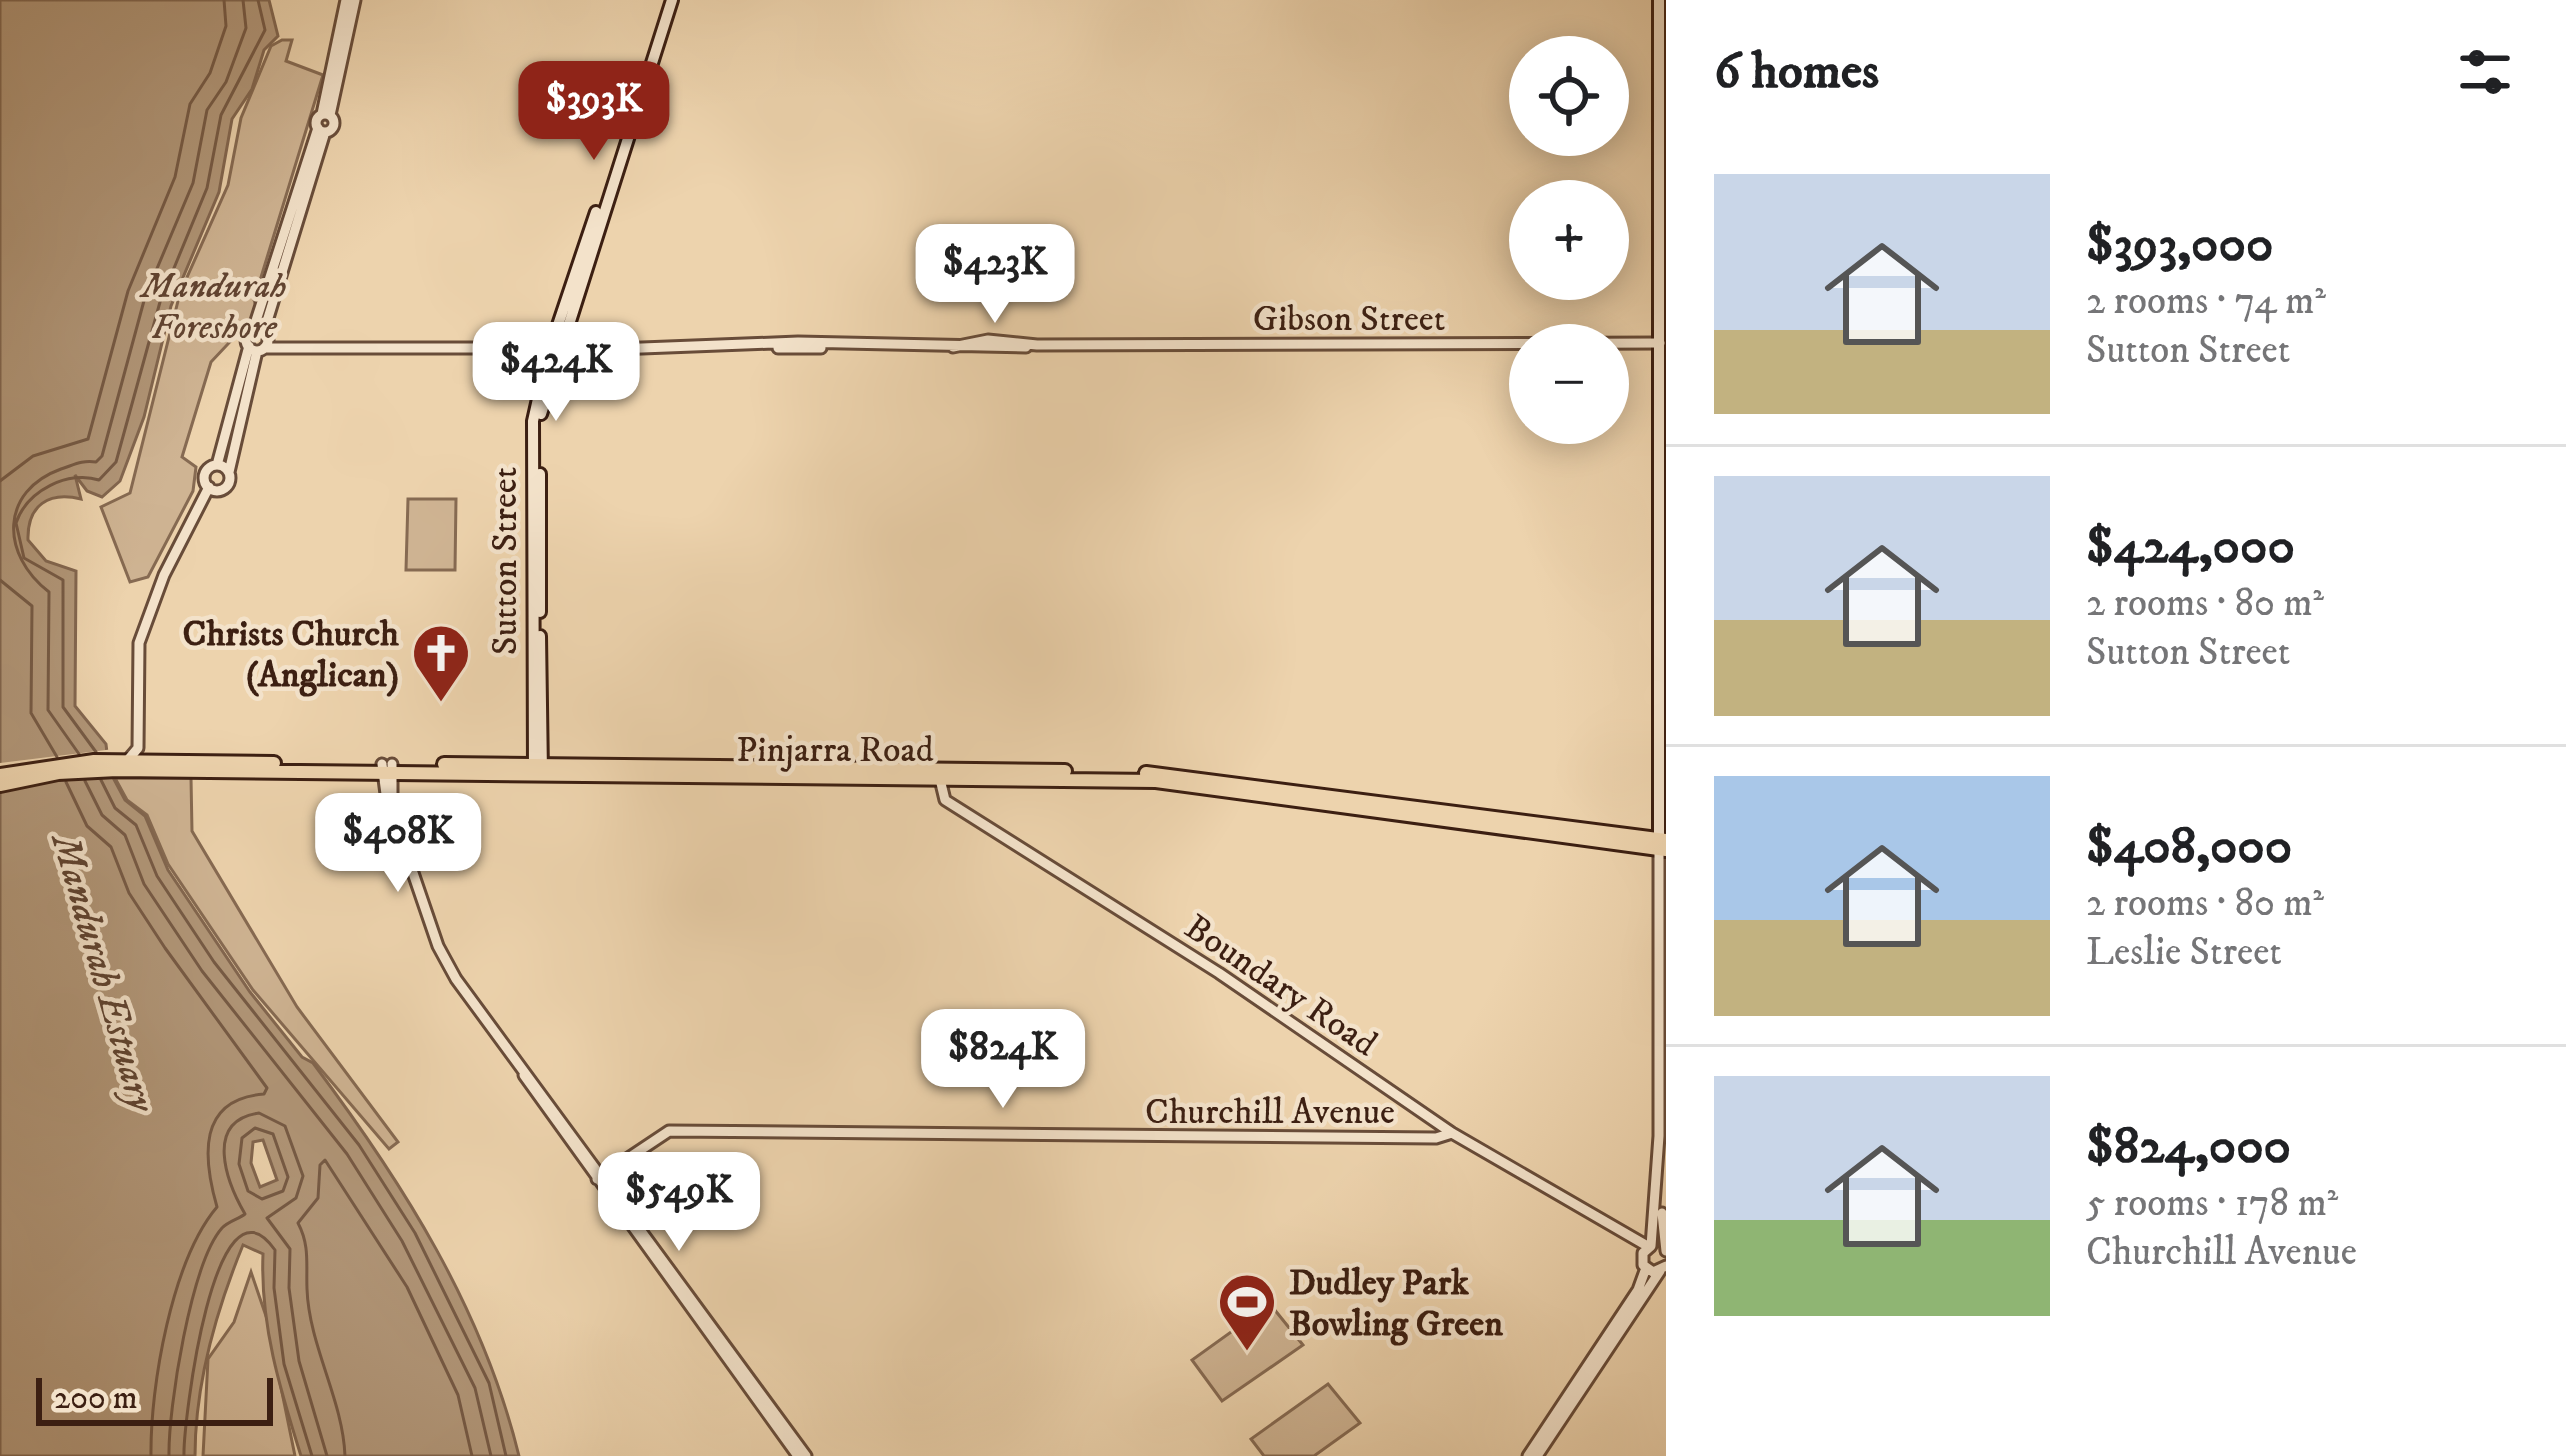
<!DOCTYPE html>
<html lang="en">
<head>
<meta charset="utf-8">
<style>
	body { margin:0; font-family:"IM FELL DW Pica",serif; background:#f2f2f2; color:#202124; height:100vh; display:flex; flex-direction:column; font-size:45px; white-space:nowrap }
	* { box-sizing:border-box; margin:0 }
	p { font-size:39px; color:#757577 }
	.icon { flex:none; width:66px; height:66px; fill:none; stroke:currentColor; stroke-width:2; stroke-linecap:round; stroke-linejoin:round }
	.map { position:relative; flex:1; overflow:hidden }
	.details { display:flex; flex-direction:column; background:#fff; width:900px }
	.details>* { flex:none }
	.tools { position:absolute; left:1509px; top:36px; display:grid; gap:24px }
	.tools a { display:grid; place-items:center; width:120px; height:120px; border-radius:50%; background:#fff; box-shadow:0 6px 30px #0003; font-size:60px }
	.scale { position:absolute; left:36px; bottom:30px; width:237px; box-sizing:border-box; padding-left:12px; border:6px solid #3c1f12; border-top:0; font-size:33px; line-height:42px; white-space:nowrap; color:#3c1f12; -webkit-text-stroke:9px #f3e2ca; paint-order:stroke }
	.price { position:absolute; translate:-50% -102px; padding:0 27px; border-radius:24px; background:#fff; color:#222; font-size:39px; line-height:78px; filter:drop-shadow(0 3px 6px #0008) }
	.price::after { content:''; position:absolute; left:50%; top:72px; width:36px; height:27px; margin-left:-18px; background:inherit; clip-path:polygon(0 0,100% 0,50% 100%) }
	.price.active { background:#8f2418; color:#fff }
	ul { padding:0; list-style:none }
	li { display:flex; align-items:center; gap:36px; height:300px; padding:0 48px }
	li+li { border-top:3px solid #e0e0e0 }
	li span { display:grid; place-items:center; flex:none; width:336px; height:240px; border-radius:0px; color:#555 }
	li>.icon { margin-inline-start:auto }
	span .icon { width:144px; height:144px; fill:#fffc; stroke-width:1 }
	li b { font-size:51px }
	h2 { display:flex; justify-content:space-between; align-items:center; height:144px; padding:0 48px; font-size:51px }
	main { display:flex; flex:1; min-height:0 }
	.map>svg:first-child { display:block }
</style>
</head>
<body>
<main>
<div class="map">
<svg width="1666" height="1456" viewBox="0 0 1666 1456">
	<rect width="100%" height="100%" fill="#edd3ad"/>
	<filter id="stains"><feTurbulence type="fractalNoise" baseFrequency=".00167" numOctaves="4"/><feColorMatrix values="0 0 0 0 .2 0 0 0 0 .09 0 0 0 0 .02 0 0 0 .5 -.17"/></filter>
	<radialGradient id="worn" r=".72"><stop offset=".6" stop-color="#630" stop-opacity="0"/><stop offset="1" stop-color="#630" stop-opacity=".3"/></radialGradient>
	<path fill="#cfb493" stroke="#866a52" stroke-width="3" d="M282 40H292L286 61 323 75 254 300 258 312 211 362 182 457 196 467 193 491 148 577 130 582 101 507 130 493 180 293 228 185 241 118 271 46Z
		M408 499H456L455 570H406Z
		M115 778H191L192 831 297 1007 398 1142 389 1149 253 990 168 864 147 815 127 800Z
		M251 1272 267 1319 295 1456H203L208 1359 234 1322Z
		M1270 1304 1303 1345 1222 1401 1192 1360Z
		M1328 1384 1360 1423 1314 1456H1264L1251 1439Z"/>
	<path fill="#b19678" stroke="#82664f" stroke-width="3" fill-rule="evenodd" d="M0 0H269L278 36 264 50 252 89 232 119 219 192 171 306 144 417 120 481 102 497 87 491 75 475 81 499C49 491 27 505 28 540L46 561 76 571 75 706 106 744 109 770 125 800 145 816 168 870 250 992 302 1057 313 1063C403 1183 483 1309 519 1456H301C280 1389 260 1324 263 1254L243 1245C216 1311 195 1384 195 1456H0ZM263 1140 277 1180 260 1187 251 1163 253 1142Z"/>
	<path fill="#edd3ad" d="M114 749 115 768 0 790V763Z"/>
	<g fill="none" stroke-linecap="round" stroke-linejoin="round">
		<path stroke="#765a45" stroke-width="3" d="M0 481 33 456 88 439 128 291 175 177 190 104 210 73 226 26 224 0
			M0 580 32 606 31 713 57 757
			M96 752 63 707V580L24 558 16 523C27 490 69 470 99 480L116 462 160 302 207 188 221 115 265 30 258 0
			M79 754 48 710 49 592C0 554 0 491 61 469 74 465 81 460 96 462L102 456 145 297 193 183 207 110 226 82 246 28 243 0
			M101 780 115 808 136 825 157 876 214 962 359 1145 415 1233 489 1383 506 1456
			M85 781 102 815 125 835 144 884 202 971 347 1154 402 1241 475 1388 491 1456
			M66 782 87 826 111 847 129 893 165 948 267 1088 264 1094C197 1099 203 1158 217 1207 172 1260 150 1386 151 1456
			M255 1128 273 1134 288 1177 283 1191 262 1199 248 1191 239 1164 242 1138Z
			M169 1456C168 1409 191 1263 222 1228 229 1221 239 1219 245 1214 227 1183 203 1121 259 1113L285 1126 303 1176 296 1198 267 1218 290 1249 289 1288 299 1361 327 1456
			M184 1456C183 1425 214 1163 275 1250L274 1288 284 1364 312 1456
			M345 1456C343 1400 309 1346 307 1289 306 1264 310 1246 298 1223L318 1198 320 1165 325 1160 407 1287 458 1395 472 1456"/>
		<g stroke="#684c39" stroke-width="15">
			<path id="tertiary" d="M322 114 346 0
				M316 123a9 9 0 1 1 18 0a9 9 0 1 1-18 0Z
				M330 115 355 0
				M246 340a11 11 0 1 1 22 0a11 11 0 1 1-22 0Z
				M253 330 318 128
				M264 331 325 132
				M515 344 547 340
				M953 347 988 340 1037 345 1660 343
				M264 348H547
				M778 348H821
				M565 351 798 342 1026 347
				M217 465 249 346
				M204 478a13 13 0 1 1 26 0a13 13 0 1 1-26 0Z
				M229 472 257 351
				M127 761 138 748 139 643 164 575 209 487
				M382 764 386 794 438 946 456 979 806 1456
				M392 764V801
				M939 775 945 800 1219 973 1452 1133 1649 1247
				M524 1075 798 1456
				M597 1179 669 1131 1436 1138 1452 1133
				M1662 1213 1666 1251
				M1651 1246 1659 1136V849
				M1651 1246 1643 1253V1265L1653 1272 1666 1266
				M1528 1456 1638 1290 1646 1268
				M1537 1456 1660 1271"/>
		</g>
		<g stroke="#3c1f12" stroke-width="16">
			<path id="secondary" d="M546 344a11 11 0 1 1 22 0a11 11 0 1 1-22 0Z
				M555 334 596 212
				M565 337 672 0
				M541 414 560 354
				M540 474V612
				M540 636 542 774
				M534 771 533 421 549 350
				M1659 843V0"/>
		</g>
		<g stroke="#3c1f12" stroke-width="18">
			<path id="primary" d="M444 764 1065 771
				M1146 773 1666 840
				M0 775 94 761 274 763
				M0 785 58 773 117 770 1156 781 1666 850"/>
		</g>
		<use href="#tertiary" stroke="#f3e2ca" stroke-width="9"/>
		<use href="#secondary" stroke="#f3e2ca" stroke-width="10"/>
		<use href="#primary" stroke="#edd3ad" stroke-width="12"/>
	</g>
	<defs>
		<g id="church-pin" transform="scale(3)"><path d="M0 17L-7.5 6A9.5 9.5 0 1 1 7.5 6Z" fill="#8f2418" stroke="#f3e2ca"/><path d="M-1.2-6h2.4v3.5h3.3v2.4h-3.3V6h-2.4V-.1h-3.3v-2.4h3.3Z" fill="#fff"/></g>
		<g id="stadium-pin" transform="scale(3)"><path d="M0 17L-7.5 6A9.5 9.5 0 1 1 7.5 6Z" fill="#8f2418" stroke="#f3e2ca"/><path d="M0-5a6.5 5 0 1 0 0 10a6.5 5 0 1 0 0-10ZM-3.5-1.8h7v3.6h-7Z" fill="#fff"/></g>
	</defs>
	<g fill-rule="evenodd">
		<use href="#church-pin" x="441" y="653"/>
		<use href="#stadium-pin" x="1247" y="1302"/>
	</g>
	<g text-anchor="middle" stroke-width="9" stroke-linejoin="round" paint-order="stroke">
		<g font-size="36" font-style="italic" fill="#614432" stroke="#f3e2ca">
			<text x="214" y="297">Mandurah<tspan x="214" dy="41">Foreshore</tspan></text>
		</g>
		<g font-size="36" fill="#3c1f12" stroke="#f3e2ca">
			<text x="1349" y="330">Gibson Street</text>
			<text transform="translate(503 561) rotate(-90)" y="13">Sutton Street</text>
			<text x="835" y="761">Pinjarra Road</text>
			<text transform="translate(1282 984) rotate(34)" y="13">Boundary Road</text>
			<text x="1270" y="1123">Churchill Avenue</text>
		</g>
		<g font-size="36" font-weight="bold" fill="#3c1f12" stroke="#f3e2ca" text-anchor="end">
			<text x="399" y="645">Christs Church<tspan x="399" dy="41">(Anglican)</tspan></text>
			<text x="1289" y="1294" text-anchor="start">Dudley Park<tspan x="1289" dy="41">Bowling Green</tspan></text>
		</g>
		<g font-size="39" font-style="italic" fill="#5f4331" stroke="#f3e2ca">
			<text transform="translate(105 972) rotate(74)" y="14">Mandurah Estuary</text>
		</g>
	</g>
	<rect width="100%" height="100%" filter="url(#stains)"/>
	<rect width="100%" height="100%" fill="url(#worn)"/>
</svg>
<div class="tools">
<a><svg class="icon" aria-label="locate" viewBox="0 0 24 24"><circle cx="12" cy="12" r="6"/><path d="M12 2v4M12 18v4M2 12h4M18 12h4"/></svg></a>
<a>+</a>
<a>−</a>
</div>
<div class="scale">200 m</div>
<b class="price active" style="left:594px;top:163px">$393K</b>
<b class="price" style="left:995px;top:326px">$423K</b>
<b class="price" style="left:556px;top:424px">$424K</b>
<b class="price" style="left:398px;top:895px">$408K</b>
<b class="price" style="left:1003px;top:1111px">$824K</b>
<b class="price" style="left:679px;top:1254px">$549K</b>
</div>
<section class="details">
<h2>6 homes<svg class="icon" aria-label="filters" viewBox="0 0 24 24"><path d="M4 7h16M4 17h16"/><circle cx="9" cy="7" r="2"/><circle cx="15" cy="17" r="2"/></svg></h2>
<ul>
<li><span style="background:linear-gradient(#c9d6e8 65%,#c2b280 0)"><svg class="icon" aria-label="home" viewBox="0 0 24 24"><path d="M3 11l9-7 9 7M6 9v11h12V9"/></svg></span><div><b>$393,000</b><p>2 rooms · 74 m²</p><p>Sutton Street</p></div></li>
<li><span style="background:linear-gradient(#c9d6e8 60%,#c2b280 0)"><svg class="icon" aria-label="home" viewBox="0 0 24 24"><path d="M3 11l9-7 9 7M6 9v11h12V9"/></svg></span><div><b>$424,000</b><p>2 rooms · 80 m²</p><p>Sutton Street</p></div></li>
<li><span style="background:linear-gradient(#a9c7e8 60%,#c2b280 0)"><svg class="icon" aria-label="home" viewBox="0 0 24 24"><path d="M3 11l9-7 9 7M6 9v11h12V9"/></svg></span><div><b>$408,000</b><p>2 rooms · 80 m²</p><p>Leslie Street</p></div></li>
<li><span style="background:linear-gradient(#c9d6e8 60%,#8fb573 0)"><svg class="icon" aria-label="home" viewBox="0 0 24 24"><path d="M3 11l9-7 9 7M6 9v11h12V9"/></svg></span><div><b>$824,000</b><p>5 rooms · 178 m²</p><p>Churchill Avenue</p></div></li>
</ul>
</section>
</main>
</body>
</html>
